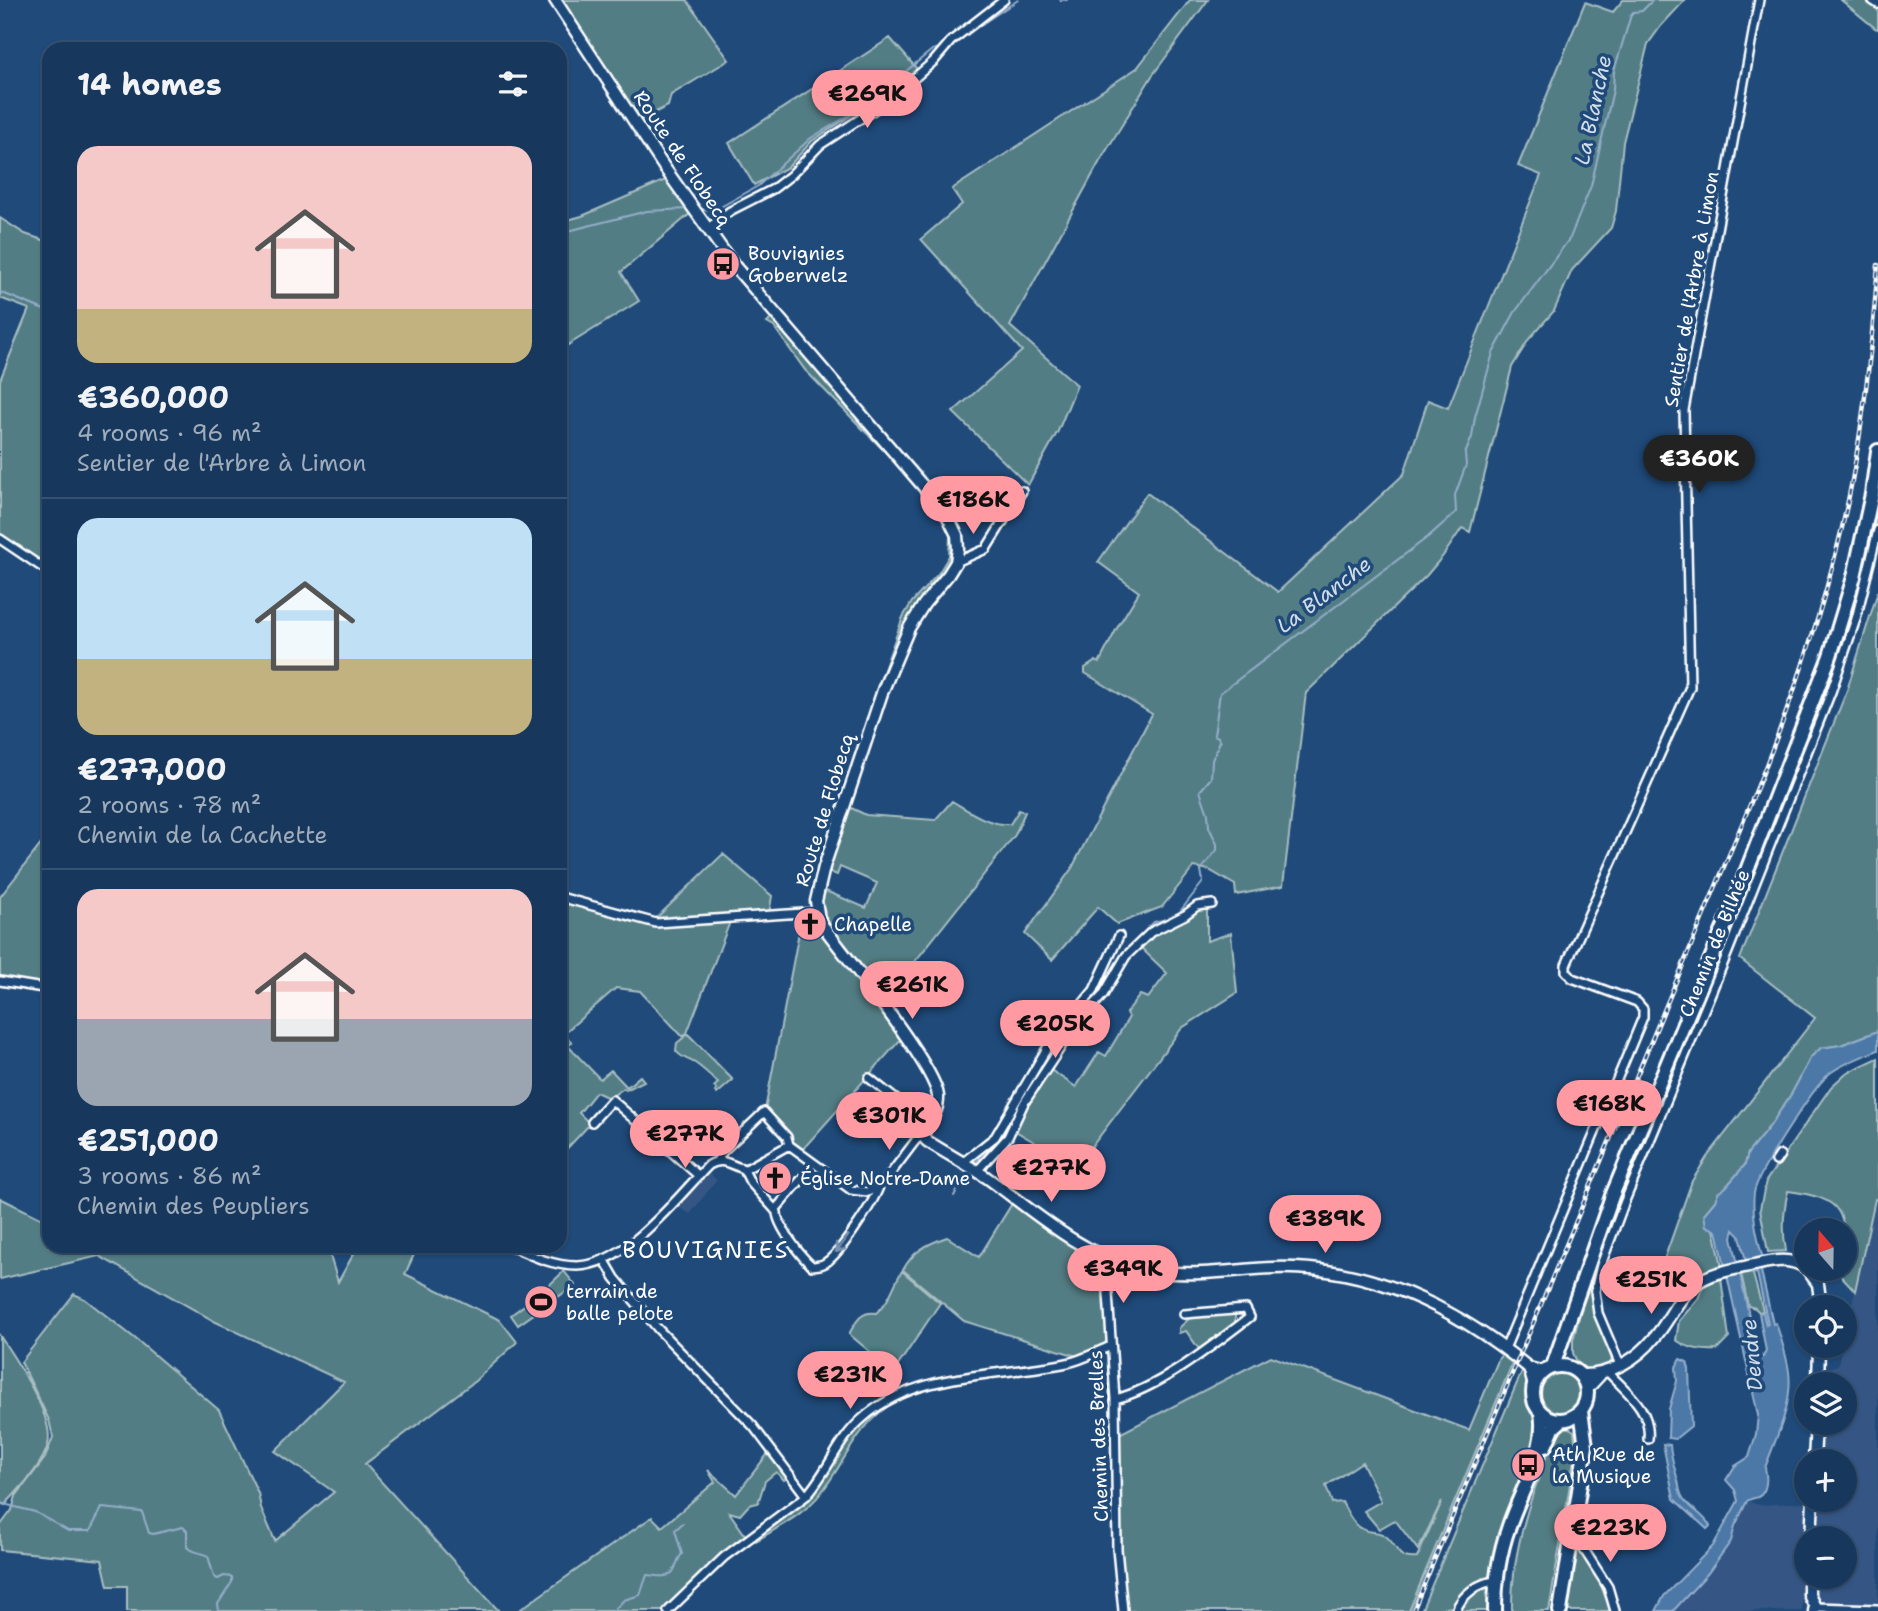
<!DOCTYPE html>
<html lang="en">
<head>
<meta charset="utf-8">
<style>
	body { margin:0; font-family:"Shantell Sans",sans-serif; background:#244365; color:#f1f3f6; height:100vh; display:flex; flex-direction:column; font-size:26px; white-space:nowrap }
	* { box-sizing:border-box; margin:0 }
	p { font-size:23px; color:#9eacbb }
	.icon { flex:none; width:38px; height:38px; fill:none; stroke:currentColor; stroke-width:2; stroke-linecap:round; stroke-linejoin:round }
	.map { position:relative; flex:1; overflow:hidden }
	.details { position:absolute; left:42px; top:42px; width:525px; height:1211px; display:flex; flex-direction:column; background:#17385c; border-radius:21px; box-shadow:0 2px 5px #0004,0 0 0 2px #365272 }
	.details>* { flex:none }
	.needle { width:46px; rotate:340deg }
	.fabs { position:absolute; left:1794px; top:1218px; display:grid; gap:14px }
	.fabs a { display:grid; place-items:center; width:63px; height:63px; border-radius:50%; background:#17385c; box-shadow:0 2px 5px #0004,0 0 0 2px #365272; font-size:35px }
	.price { position:absolute; translate:-50% -60px; padding:0 16px; border-radius:24px; background:#ff9aa2; color:#111; font-size:23px; line-height:46px; filter:drop-shadow(0 2px 4px #0008) }
	.price::after { content:''; position:absolute; left:50%; top:42px; width:21px; height:16px; margin-left:-10px; background:inherit; clip-path:polygon(0 0,100% 0,50% 100%) }
	.price.selected { background:#222; color:#fff }
	ul { padding:0; list-style:none }
	li { display:grid; align-content:center; gap:14px; height:371px; padding:0 35px }
	li+li { border-top:2px solid #365272 }
	li span { display:grid; place-items:center; height:217px; border-radius:21px; color:#555 }
	li>.icon { margin-inline-start:auto }
	span .icon { width:126px; height:126px; fill:#fffc; stroke-width:1 }
	li b { font-size:30px }
	h2 { display:flex; justify-content:space-between; align-items:center; height:84px; padding:0 35px; font-size:30px }
	.map>svg:first-child { display:block }
</style>
</head>
<body>
<div class="map">
<svg width="1878" height="1611" viewBox="0 0 1878 1611">
	<rect width="100%" height="100%" fill="#1f4a7a"/>
	<filter id="ink" filterUnits="userSpaceOnUse"><feTurbulence type="fractalNoise" baseFrequency=".0143" numOctaves="2"/><feDisplacementMap in="SourceGraphic" scale="14" xChannelSelector="R" yChannelSelector="G"/><feConvolveMatrix kernelMatrix="1 2 1 2 8 2 1 2 1" color-interpolation-filters="sRGB"/></filter>
	<g filter="url(#ink)">
		<path fill="#345685" d="M708 1173 717 1180 690 1214 675 1205Z
			M1875 1199 1878 1200V1609L1815 1607 1809 1577H1844V1538H1811L1813 1500H1844V1461H1818L1819 1423H1844V1384H1821V1370L1838 1365 1842 1346H1844L1845 1336Z
			M1747 1501 1759 1505 1805 1502 1802 1611H1673L1708 1573 1731 1541Z"/>
		<path fill="#527d84" stroke="#a8bec2" stroke-width="2" fill-rule="evenodd" d="M561 0H687L729 60 671 95 668 106 638 121Z
			M1190 0H1208L1152 76 1100 161 1010 326 1077 385 1058 431 1028 485 953 412 1022 351 921 239 962 204 952 189 1137 68Z
			M1623 0H1685L1661 26 1648 44 1623 142 1616 211 1611 228 1572 270 1554 311 1529 339 1512 367 1470 532 1462 528 1443 556 1427 575 1306 693 1283 886 1236 895 1235 885 1209 870 1194 867 1162 907 1117 924 1098 907 1052 960 1025 934 1072 868 1152 714 1085 673V668L1096 661 1099 663 1117 628 1139 592 1098 562 1147 493 1278 592 1404 474 1428 400 1448 408 1541 175 1518 166 1585 2 1613 12Z
			M1841 0H1878V29L1875 28Z
			M890 38 917 69 890 90 812 141 788 167 754 185 729 143Z
			M668 179 691 213 621 272 639 301 560 350V222L582 216Z
			M0 218 25 234 49 242V570L0 537V380L29 309 0 298Z
			M773 317 950 524 955 544 950 566 933 589 880 691 877 689 903 617 912 602 938 574 949 556 950 536 941 514 900 467 805 370 774 327 767 323Z
			M1878 492C1878 554 1854 613 1836 671L1592 1293 1595 1314 1612 1357 1610 1366 1587 1371 1578 1364 1573 1353V1340L1588 1284 1620 1194 1732 925 1835 661 1862 572Z
			M1878 591V1031L1841 1045 1821 1048 1811 1057 1792 1093 1770 1126 1748 1153 1745 1165 1726 1187 1718 1193 1715 1201 1704 1214 1714 1229 1722 1266C1709 1271 1694 1281 1680 1282 1660 1282 1647 1276 1624 1280L1616 1274 1618 1268 1625 1264 1660 1271 1692 1181 1707 1157 1815 1018 1740 959 1847 690Z
			M952 801C969 811 990 826 1010 824L1019 810 1025 812 1015 835 883 1002 829 929 820 911 821 889 866 908 877 883 840 867 837 875 827 871 847 806 866 815 935 820Z
			M49 834V989L0 981V897Z
			M723 854 772 896 769 914 653 921Z
			M560 897 650 922 731 919 687 1033 683 1037 640 991 616 988 563 1034 572 1042 568 1046 600 1079 611 1070 627 1087 640 1076 644 1081 626 1090 624 1088 609 1098 596 1092 579 1113 590 1124 560 1156Z
			M1207 906V941L1231 933 1237 993 1182 1028 1070 1175 1046 1161 1051 1152 1014 1130 1023 1108 1049 1069 1076 1087 1099 1052 1106 1056 1129 1017 1126 1013 1140 995 1148 998 1167 973 1138 945 1145 938 1197 908Z
			M802 916 813 918 902 1038 803 1149 790 1139 765 1110Z
			M688 1034 733 1080 717 1094 715 1092 717 1090 714 1087 718 1083C711 1076 704 1069 695 1063 688 1059 681 1058 676 1051L677 1043Z
			M1878 1058V1200L1875 1199 1855 1291 1836 1270 1844 1269C1845 1215 1849 1199 1788 1191 1783 1212 1782 1230 1786 1251L1768 1252 1760 1209 1766 1181 1831 1087 1846 1073Z
			M0 1198 49 1222V1246H97L111 1253 143 1246H327L338 1282 358 1246H418L405 1274 500 1320 517 1342 475 1381 365 1464 499 1611H127V1586H108L102 1560 0 1550V1526L12 1510 16 1496 45 1458 53 1437 49 1420 21 1362 74 1294 85 1299 137 1340 219 1410 258 1493 261 1508 275 1541 334 1492 275 1451 344 1382 216 1322 99 1256 0 1279Z
			M1013 1202C1036 1218 1094 1249 1103 1274 1110 1294 1106 1320 1107 1340L1103 1346 1080 1357 964 1321 903 1270C913 1251 927 1244 947 1237L979 1257Z
			M564 1271 575 1285 518 1325 511 1315 542 1292Z
			M902 1271 940 1303 895 1370 896 1374 849 1334C856 1322 860 1311 876 1313 890 1302 893 1285 902 1271Z
			M1747 1272 1748 1274H1753L1763 1311 1759 1312 1755 1308 1748 1306 1741 1273Z
			M1721 1278 1729 1338 1717 1350C1702 1351 1688 1349 1676 1340L1679 1321 1698 1299 1703 1286Z
			M1229 1314 1235 1315V1323L1199 1349 1186 1331 1179 1333V1328L1192 1316Z
			M0 1336C15 1359 55 1417 48 1444 43 1466 19 1489 5 1505L0 1503Z
			M1503 1354 1513 1362 1409 1611H1122L1119 1434 1271 1356 1469 1430 1499 1358ZM1362 1462 1381 1501 1364 1511 1379 1529 1395 1520 1418 1550 1442 1501 1417 1558C1393 1560 1400 1545 1384 1535 1380 1532 1372 1532 1367 1531 1354 1527 1348 1514 1342 1502L1332 1503 1326 1486Z
			M1522 1371 1526 1377 1527 1399 1537 1422 1536 1444 1500 1535 1489 1578 1479 1583 1453 1607 1421 1611Z
			M1539 1393a21 21 0 1 1 42 0a21 21 0 1 1-42 0Z
			M890 1402 891 1404C854 1429 847 1460 821 1493 805 1514 778 1527 756 1541L750 1539 816 1489 852 1433Z
			M1566 1426 1574 1431 1576 1448 1549 1611H1512C1511 1548 1533 1490 1556 1432Z
			M770 1451 790 1477 784 1480 776 1472 765 1481 758 1503 749 1505 740 1515 729 1512 748 1539 668 1611H518L652 1517 662 1527 715 1482 708 1470 736 1495Z
			M1577 1544 1599 1581 1611 1611H1566Z
			M1485 1585 1488 1587V1611H1459L1468 1596Z"/>
		<path fill="#4c78a7" stroke="#94aeca" stroke-width="2" fill-rule="evenodd" d="M1878 1031V1050C1862 1057 1843 1063 1829 1074 1813 1088 1757 1173 1754 1193 1751 1218 1760 1245 1765 1269L1761 1271 1773 1324 1776 1323C1781 1339 1787 1356 1789 1372 1793 1404 1776 1438 1765 1468 1767 1476 1768 1492 1758 1497 1755 1498 1750 1499 1747 1501L1735 1526 1731 1541 1708 1573 1673 1611H1656L1664 1596 1713 1546 1738 1501 1735 1490 1726 1480 1735 1466 1749 1457 1756 1434 1758 1415 1718 1235 1715 1230 1706 1226 1704 1214 1715 1201 1718 1193 1726 1187 1745 1165 1748 1153 1770 1126 1792 1093 1811 1057 1821 1048 1841 1045ZM1734 1230 1740 1236 1749 1274 1757 1273 1768 1324 1766 1325 1763 1312 1759 1313 1766 1351 1763 1357 1757 1353 1732 1237Z
			M1680 1359 1687 1362 1689 1369 1691 1426 1675 1439 1668 1438 1669 1409 1677 1381 1676 1367Z
			M1663 1444 1670 1445C1671 1457 1674 1466 1677 1477 1680 1485 1678 1491 1683 1498 1690 1509 1704 1514 1710 1526L1707 1529 1674 1499Z"/>
		<g fill="none" stroke-linecap="round" stroke-linejoin="round">
			<path stroke="#94aeca" stroke-width="2" d="M1060 0H1067
				M958 40 1018 0
				M700 209 715 210 758 186 811 138 861 108 932 50 940 48
				M560 233 647 211 688 209
				M0 292 49 312
				M1058 1039 1092 999 1123 953 1154 922 1171 918 1178 914 1203 882 1201 870 1217 850V844L1209 827 1208 814 1200 791 1211 778 1212 760 1220 741 1218 737 1214 735 1220 693 1428 537 1456 512 1455 495 1466 465 1465 454 1472 437 1475 417 1493 353 1515 312 1570 238 1591 186 1613 90 1614 71 1631 15 1633 12 1642 11 1653 0
				M1032 1085 1052 1046
				M974 1163C999 1144 1002 1133 1018 1107
				M954 1196 967 1171
				M0 1503 35 1512 68 1531H90L102 1508 142 1512 149 1533 153 1534 183 1527 187 1531V1547C192 1553 201 1552 208 1556L214 1577 218 1579 224 1576 232 1577V1582L218 1604 219 1611
				M613 1611 624 1600 640 1595 647 1575C653 1575 659 1577 665 1576 677 1575 675 1561 682 1554L675 1530 683 1523"/>
			<g stroke="#fff" stroke-width="12">
				<path id="street" d="M1872 0 1878 4
					M707 229 730 211 773 189 791 175 820 145 889 100 934 61 951 41 1004 0
					M0 539 49 572
					M956 562 986 549 1022 491
					M560 897 656 923 818 912
					M0 981 49 989
					M869 1078 928 1125
					M592 1122 612 1100 699 1176
					M789 1145 851 1190 868 1192 885 1181 916 1140 922 1135
					M717 1161 723 1151 764 1112 787 1137 789 1145
					M1776 1161 1780 1155
					M962 1163 995 1137 1050 1043 1094 990 1119 936
					M744 1170 750 1182 777 1212C777 1225 801 1257 812 1266 813 1266 822 1265 823 1264 838 1258 873 1203 879 1187
					M977 1171 1008 1137 1024 1103 1074 1027 1103 995 1126 956 1151 932 1185 915 1197 906 1212 904
					M775 1210 805 1175
					M510 1246C532 1256 553 1266 577 1266 627 1265 676 1198 709 1165 724 1156 731 1167 746 1169L789 1145
					M604 1259 615 1278 658 1329 753 1426 806 1496
					M1113 1260 1107 1278 1115 1399 1117 1549 1123 1611
					M1505 1349 1643 1017V1009L1637 1002 1572 978 1566 971V965L1690 687 1684 410 1759 0
					M1620 1365 1598 1313 1595 1291 1601 1265 1625 1201 1728 952 1831 692 1856 619 1878 530
					M1607 1371C1625 1391 1652 1409 1648 1439
					M1115 1399C1160 1388 1213 1345 1250 1317L1246 1309 1184 1314
					M1575 1531 1581 1545 1608 1587 1615 1611
					M1815 1607 1878 1609
					M668 1611 724 1557 806 1496C828 1472 838 1439 863 1418 918 1370 999 1377 1067 1363 1082 1360 1096 1352 1111 1346
					M1456 1611C1461 1595 1479 1582 1496 1581"/>
			</g>
			<g stroke="#fff" stroke-width="15">
				<path id="secondary" d="M555 0 664 167 732 263 946 513 957 535 958 549 956 562 948 575 924 604 909 628 883 690 824 867 816 901 819 919 823 926C846 957 935 1066 938 1096 939 1111 929 1123 922 1135L927 1141C947 1154 967 1164 986 1177 1032 1210 1079 1253 1135 1268 1180 1279 1228 1270 1273 1268 1369 1265 1456 1308 1529 1368L1540 1371 1548 1368
					M1807 1269 1818 1284 1821 1307
					M1529 1368 1534 1386
					M1581 1375C1609 1376 1638 1359 1655 1337 1669 1321 1677 1299 1694 1285 1710 1272 1735 1269 1754 1265 1774 1261 1789 1257 1806 1268
					M1818 1384 1819 1346
					M1587 1389 1600 1375
					M1814 1461 1816 1423
					M1811 1538 1813 1500
					M1809 1577V1595L1815 1607 1814 1611"/>
			</g>
			<g stroke="#fff" stroke-width="18">
				<path id="highway" d="M1533 1393a27 27 0 1 1 54 0a27 27 0 1 1-54 0Z
					M1553 1366 1612 1196 1734 904 1830 656 1854 577 1872 494 1878 451
					M1545 1446 1553 1428 1562 1420
					M1495 1611C1495 1582 1499 1554 1509 1526 1520 1492 1548 1448 1541 1413
					M1560 1611 1586 1446 1581 1411"/>
			</g>
			<use href="#street" stroke="#1f4a7a" stroke-width="7"/>
			<use href="#secondary" stroke="#1f4a7a" stroke-width="10"/>
			<use href="#highway" stroke="#1f4a7a" stroke-width="12"/>
			<g stroke="#fff" stroke-width="4.5">
				<path id="rail" d="M1413 1611 1754 795C1795 695 1830 593 1851 486 1865 413 1872 339 1878 265"/>
			</g>
			<use href="#rail" stroke="#1f4a7a" stroke-width="2" stroke-dasharray="5" stroke-linecap="butt"/>
		</g>
		<defs><path id="oneway-shaft" d="M-6 0H5M1.5-3L5.5 0L1.5 3" fill="none" stroke-width="1.6" stroke-linecap="round" stroke-linejoin="round" transform="scale(1.75)"/></defs>
		<use stroke="#7992af" href="#oneway-shaft" transform="translate(842 1244) rotate(126)"/>
	</g>
	<defs>
		<g id="bus-disc" transform="scale(1.75)"><circle r="9.5" fill="#ff9aa2" stroke="#1f4a7a"/><path d="M-5-6H5V4H4V6H2V4H-2V6H-4V4H-5ZM-3.5-4V0h7V-4ZM-3.5 1.2v1.5H-2V1.2ZM2 1.2v1.5H3.5V1.2Z" fill="#111"/></g>
		<g id="church-disc" transform="scale(1.75)"><circle r="9.5" fill="#ff9aa2" stroke="#1f4a7a"/><path d="M-1.2-6h2.4v3.5h3.3v2.4h-3.3V6h-2.4V-.1h-3.3v-2.4h3.3Z" fill="#111"/></g>
		<g id="stadium-disc" transform="scale(1.75)"><circle r="9.5" fill="#ff9aa2" stroke="#1f4a7a"/><path d="M0-5a6.5 5 0 1 0 0 10a6.5 5 0 1 0 0-10ZM-3.5-1.8h7v3.6h-7Z" fill="#111"/></g>
	</defs>
	<g fill-rule="evenodd">
		<use href="#bus-disc" x="723" y="264"/>
		<use href="#church-disc" x="810" y="924"/>
		<use href="#church-disc" x="775" y="1178"/>
		<use href="#stadium-disc" x="541" y="1302"/>
		<use href="#bus-disc" x="1528" y="1465"/>
	</g>
	<g text-anchor="middle" stroke-width="7" stroke-linejoin="round" paint-order="stroke">
		<g font-size="19" fill="#fff" stroke="#1f4a7a">
			<text transform="translate(683 158) rotate(56)" y="7">Route de Flobecq</text>
			<text transform="translate(1691 289) rotate(-80)" y="7">Sentier de l'Arbre à Limon</text>
			<text transform="translate(824 810) rotate(-73)" y="7">Route de Flobecq</text>
			<text transform="translate(1714 943) rotate(-68)" y="7">Chemin de Bilhée</text>
			<text transform="translate(1098 1436) rotate(-92)" y="7">Chemin des Brelles</text>
		</g>
		<g font-size="19" fill="#fff" stroke="#1f4a7a" text-anchor="start">
			<text x="748" y="260">Bouvignies<tspan x="748" dy="22">Goberwelz</tspan></text>
			<text x="834" y="931">Chapelle</text>
			<text x="800" y="1185">Église Notre-Dame</text>
			<text x="566" y="1298">terrain de<tspan x="566" dy="22">balle pelote</tspan></text>
			<text x="1552" y="1461">Ath Rue de<tspan x="1552" dy="22">la Musique</tspan></text>
		</g>
		<g font-size="21" font-style="italic" fill="#d2dde9" stroke="#1f4a7a">
			<text transform="translate(1593 110) rotate(-78)" y="7">La Blanche</text>
			<text transform="translate(1324 595) rotate(-37)" y="7">La Blanche</text>
			<text transform="translate(1752 1355) rotate(-95)" y="7">Dendre</text>
		</g>
		<g font-size="23" letter-spacing="2" fill="#fff" stroke="#1f4a7a">
			<text x="706" y="1258">BOUVIGNIES</text>
		</g>
	</g>
</svg>
<div class="fabs">
<a><svg class="needle" viewBox="-14 -14 28 28"><path d="M0-13l5 13h-10z" fill="#e53935"/><path d="M0 13l5-13h-10z" fill="#9eacbb"/></svg></a>
<a><svg class="icon" aria-label="locate" viewBox="0 0 24 24"><circle cx="12" cy="12" r="6"/><path d="M12 2v4M12 18v4M2 12h4M18 12h4"/></svg></a>
<a><svg class="icon" aria-label="layers" viewBox="0 0 24 24"><path d="M12 4l9 5-9 5-9-5zM3 14l9 5 9-5"/></svg></a>
<a>+</a>
<a>−</a>
</div>
<b class="price" style="left:867px;top:130px">€269K</b>
<b class="price selected" style="left:1699px;top:495px">€360K</b>
<b class="price" style="left:973px;top:536px">€186K</b>
<b class="price" style="left:912px;top:1021px">€261K</b>
<b class="price" style="left:1055px;top:1060px">€205K</b>
<b class="price" style="left:1609px;top:1140px">€168K</b>
<b class="price" style="left:889px;top:1152px">€301K</b>
<b class="price" style="left:685px;top:1170px">€277K</b>
<b class="price" style="left:1051px;top:1204px">€277K</b>
<b class="price" style="left:1325px;top:1255px">€389K</b>
<b class="price" style="left:1123px;top:1305px">€349K</b>
<b class="price" style="left:1651px;top:1316px">€251K</b>
<b class="price" style="left:850px;top:1411px">€231K</b>
<b class="price" style="left:1610px;top:1564px">€223K</b>
<section class="details">
<h2>14 homes<svg class="icon" aria-label="filters" viewBox="0 0 24 24"><path d="M4 7h16M4 17h16"/><circle cx="9" cy="7" r="2"/><circle cx="15" cy="17" r="2"/></svg></h2>
<ul>
<li><span style="background:linear-gradient(#f6c9c9 75%,#c2b280 0)"><svg class="icon" aria-label="home" viewBox="0 0 24 24"><path d="M3 11l9-7 9 7M6 9v11h12V9"/></svg></span><div><b>€360,000</b><p>4 rooms · 96 m²</p><p>Sentier de l'Arbre à Limon</p></div></li>
<li><span style="background:linear-gradient(#bfe0f5 65%,#c2b280 0)"><svg class="icon" aria-label="home" viewBox="0 0 24 24"><path d="M3 11l9-7 9 7M6 9v11h12V9"/></svg></span><div><b>€277,000</b><p>2 rooms · 78 m²</p><p>Chemin de la Cachette</p></div></li>
<li><span style="background:linear-gradient(#f6c9c9 60%,#9aa5b1 0)"><svg class="icon" aria-label="home" viewBox="0 0 24 24"><path d="M3 11l9-7 9 7M6 9v11h12V9"/></svg></span><div><b>€251,000</b><p>3 rooms · 86 m²</p><p>Chemin des Peupliers</p></div></li>
</ul>
</section>
</div>
</body>
</html>
